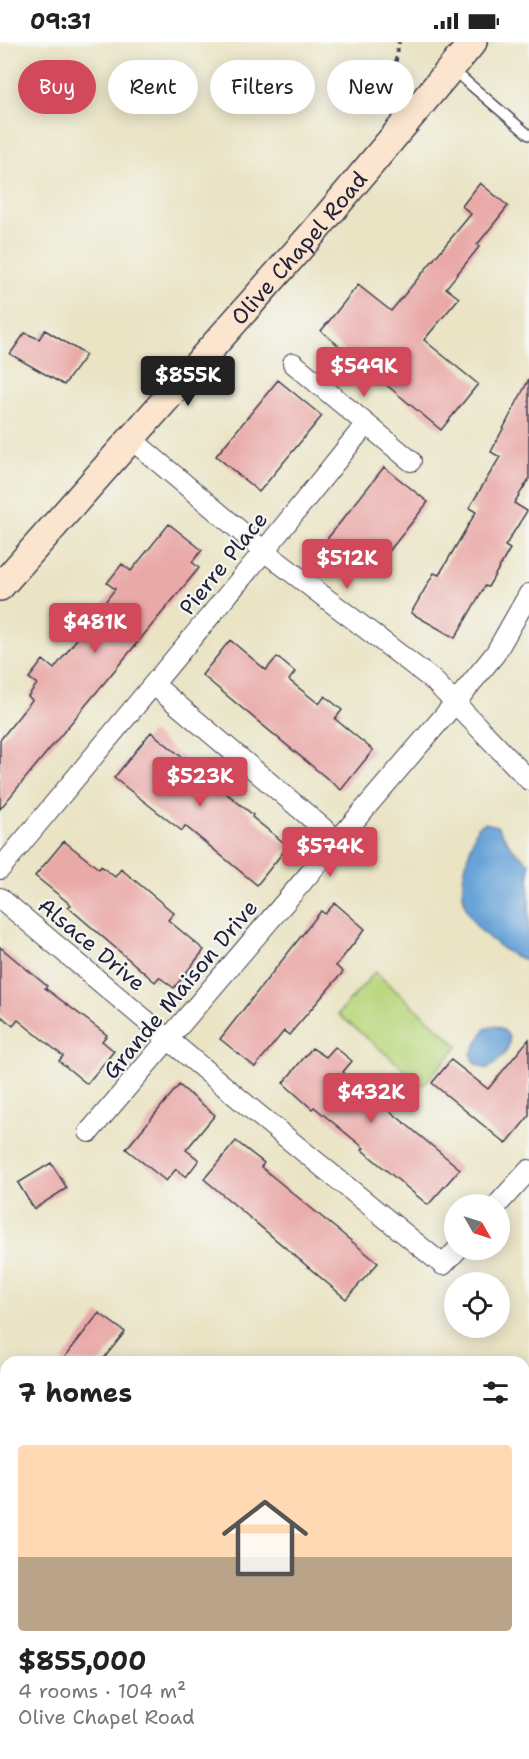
<!DOCTYPE html>
<html lang="en">
<head>
<meta charset="utf-8">
<style>
	body { margin:0; font-family:"Shantell Sans",sans-serif; background:#f2f2f2; color:#222; height:100vh; display:flex; flex-direction:column; font-size:22px; white-space:nowrap }
	* { box-sizing:border-box; margin:0 }
	p { font-size:20px; color:#767676 }
	.icon { flex:none; width:33px; height:33px; fill:none; stroke:currentColor; stroke-width:2; stroke-linecap:round; stroke-linejoin:round }
	.map { position:relative; flex:1; overflow:hidden }
	.panel { position:absolute; left:0px; top:1314px; width:530px; height:404px; display:flex; flex-direction:column; background:#fff; border-radius:18px 18px 0 0; box-shadow:0 3px 15px #0003 }
	.panel>* { flex:none }
	.banner { position:absolute; left:18px; top:18px; width:494px; height:54px; display:flex; gap:12px }
	.needle { width:39px; rotate:129deg }
	.controls { position:absolute; left:444px; top:1152px; display:grid; gap:12px }
	.controls a { display:grid; place-items:center; width:66px; height:66px; border-radius:50%; background:#fff; box-shadow:0 3px 15px #0003; font-size:30px }
	.price { position:absolute; translate:-50% -51px; padding:0 14px; border-radius:6px; background:#d1495b; color:#fff; font-size:20px; line-height:39px; filter:drop-shadow(0 2px 3px #0008) }
	.price::after { content:''; position:absolute; left:50%; top:36px; width:18px; height:14px; margin-left:-9px; background:inherit; clip-path:polygon(0 0,100% 0,50% 100%) }
	.price.active { background:#222; color:#fff }
	ul { padding:0; list-style:none }
	li { display:grid; align-content:center; gap:12px; height:318px; padding:0 18px }
	li+li { border-top:2px solid #e0e0e0 }
	li span { display:grid; place-items:center; height:186px; border-radius:6px; color:#555 }
	li>.icon { margin-inline-start:auto }
	span .icon { width:108px; height:108px; fill:#fffc; stroke-width:1 }
	li b { font-size:26px }
	h2 { display:flex; justify-content:space-between; align-items:center; height:72px; padding:0 18px; font-size:26px }
	.tag { padding:0 21px; border-radius:27px; background:#fff; box-shadow:0 3px 15px #0003; font-size:21px; line-height:54px }
	.tag.active { background:#d1495b; color:#fff }
	.status { display:flex; justify-content:space-between; align-items:center; height:42px; padding:0 30px; background:#fff; direction:ltr }
	.status svg { height:16px; fill:currentColor }
	.map>svg:first-child { display:block }
</style>
</head>
<body>
<div class="status"><b>09:31</b><svg viewBox="0 0 49 12"><path d="M0 12V9h3v3zM5 12V6h3v6zM10 12V3h3v9zM15 12V0h3v12zM26 1h20v11H26zM47 4h2v5h-2z"/></svg></div>
<div class="map">
<svg width="529" height="1717" viewBox="0 0 529 1717">
	<rect width="100%" height="100%" fill="#f6f6f2"/>
	<filter id="ink" filterUnits="userSpaceOnUse"><feTurbulence type="fractalNoise" baseFrequency=".0167" numOctaves="2"/><feDisplacementMap in="SourceGraphic" scale="12" xChannelSelector="R" yChannelSelector="G"/><feConvolveMatrix kernelMatrix="1 2 1 2 8 2 1 2 1" color-interpolation-filters="sRGB"/></filter>
	<filter id="wash" filterUnits="userSpaceOnUse"><feTurbulence type="fractalNoise" baseFrequency=".008" numOctaves="4" result="noise"/><feDisplacementMap in="SourceGraphic" scale="24" xChannelSelector="R" yChannelSelector="G"/><feGaussianBlur stdDeviation="1.35" result="paint"/><feColorMatrix in="noise" values="0 0 0 0 0 0 0 0 0 0 0 0 0 0 0 0 0 1.4 0 .05"/><feComposite in="paint" operator="in"/></filter>
	<g filter="url(#wash)">
		<rect width="100%" height="100%" fill="#eae4c5"/>
		<path fill="#b9d77e" stroke="#6e7c5c" stroke-width="1.5" d="M375 930 458 1004 423 1043 338 972Z"/>
		<path fill="#66a3d7" stroke="#446289" stroke-width="1.5" d="M485 781 497 784 511 805 529 821V919C509 913 505 909 489 896 448 863 464 827 477 785Z
			M495 984C523 993 504 1018 487 1027 477 1024 474 1021 471 1012L485 987Z"/>
		<g id="blocks">
			<path fill="#e9a9a7" d="M480 141 508 164 477 203 479 205 446 246 459 256 424 298 478 342 441 388 321 289 358 243 391 269 471 172 462 164Z
				M45 288 86 313 64 343 10 312 25 291 39 297Z
				M529 337V437L514 461 527 469 505 504 510 507 488 545 485 544 455 596 411 571 434 531 439 533 476 470 469 466 500 415 491 410Z
				M278 338 322 374 259 450 216 414Z
				M384 425 428 460 368 536 324 501Z
				M169 482 202 508 192 520 199 526 0 767V698L32 658 28 654 37 642 29 636 43 618 54 627 115 547 107 541 122 522 131 529Z
				M230 598 266 628 277 615 295 630 289 638 319 662 325 654 342 668 335 677 373 708 341 748 202 633Z
				M151 690 253 773 252 775 288 804 257 843 185 784 182 789 114 736Z
				M64 799 99 827 101 824 115 835 121 827 174 871 168 878 204 908 174 946 159 935 155 940 68 865 71 863 35 834Z
				M335 861 365 887 336 924 343 930 289 993 284 989 255 1025 220 997 321 869 325 872Z
				M0 905 47 944 45 946 107 993 102 999 114 1009 87 1042 59 1019 63 1014 18 978 13 984 0 973Z
				M529 997V1074L506 1102 432 1041 451 1018 488 1047Z
				M335 1005 352 1019 343 1030 460 1127 428 1163 362 1108 364 1106 314 1065 312 1067 283 1041 312 1006 326 1015Z
				M179 1043 215 1073 186 1108 199 1118 186 1135 176 1127 166 1139 126 1107Z
				M236 1099 264 1121 261 1125 378 1221 346 1257 204 1137Z
				M51 1121 67 1146 34 1167 18 1141Z
				M99 1271 125 1290 101 1320H61Z"/>
		</g>
	</g>
	<g filter="url(#ink)">
		<use href="#blocks" fill-opacity="0" stroke="#403f50" stroke-width="1.5"/>
		<g fill="none" stroke-linecap="round" stroke-linejoin="round">
			<g stroke="#403f50" stroke-width="12">
				<path id="lane" d="M453 28 529 93"/>
			</g>
			<g stroke="#403f50" stroke-width="22">
				<path id="street" d="M293 321 411 419
					M130 396 264 509 433 638 529 738
					M154 643 337 798
					M0 827 264 509 366 382
					M0 856 255 1070 443 1223 457 1208
					M89 1090 455 661 495 612 529 552
					M498 1162 529 1128
					M361 1717V1712"/>
			</g>
			<g stroke="#403f50" stroke-width="30">
				<g id="secondary">
					<path id="s1" d="M0 545 314 190 473 0"/>
					<path d="M0 1512H6"/>
					<path d="M524 1565 529 1566"/>
				</g>
			</g>
			<path stroke="#403f50" stroke-width="4" stroke-dasharray="4.5 4.5" stroke-linecap="butt" d="M388 64 399 0"/>
			<use href="#lane" stroke="#fff" stroke-width="9"/>
			<use href="#street" stroke="#fff" stroke-width="20"/>
			<use href="#secondary" stroke="#fbe5cf" stroke-width="27"/>
		</g>
	</g>
	<g text-anchor="middle" stroke-width="4.5" stroke-linejoin="round" paint-order="stroke">
		<g font-size="22" fill="#22223b" stroke="#f6f6f2">
			<text dy="8" stroke="none"><textPath href="#s1" startOffset="452">Olive Chapel Road</textPath></text>
			<text transform="translate(223 521) rotate(-51)" y="8">Pierre Place</text>
			<text transform="translate(92 902) rotate(40)" y="8">Alsace Drive</text>
			<text transform="translate(180 947) rotate(-50)" y="8">Grande Maison Drive</text>
		</g>
	</g>
</svg>
<div class="controls">
<a><svg class="needle" viewBox="-14 -14 28 28"><path d="M0-13l5 13h-10z" fill="#e53935"/><path d="M0 13l5-13h-10z" fill="#767676"/></svg></a>
<a><svg class="icon" aria-label="locate" viewBox="0 0 24 24"><circle cx="12" cy="12" r="6"/><path d="M12 2v4M12 18v4M2 12h4M18 12h4"/></svg></a>
</div>
<b class="price" style="left:364px;top:356px">$549K</b>
<b class="price active" style="left:188px;top:365px">$855K</b>
<b class="price" style="left:347px;top:548px">$512K</b>
<b class="price" style="left:95px;top:612px">$481K</b>
<b class="price" style="left:200px;top:766px">$523K</b>
<b class="price" style="left:330px;top:836px">$574K</b>
<b class="price" style="left:371px;top:1082px">$432K</b>
<div class="banner">
<a class="tag active">Buy</a>
<a class="tag">Rent</a>
<a class="tag">Filters</a>
<a class="tag">New</a>
</div>
<section class="panel">
<h2>7 homes<svg class="icon" aria-label="filters" viewBox="0 0 24 24"><path d="M4 7h16M4 17h16"/><circle cx="9" cy="7" r="2"/><circle cx="15" cy="17" r="2"/></svg></h2>
<ul>
<li><span style="background:linear-gradient(#ffd9b3 60%,#b9a48a 0)"><svg class="icon" aria-label="home" viewBox="0 0 24 24"><path d="M3 11l9-7 9 7M6 9v11h12V9"/></svg></span><div><b>$855,000</b><p>4 rooms · 104 m²</p><p>Olive Chapel Road</p></div></li>
</ul>
</section>
</div>
</body>
</html>
